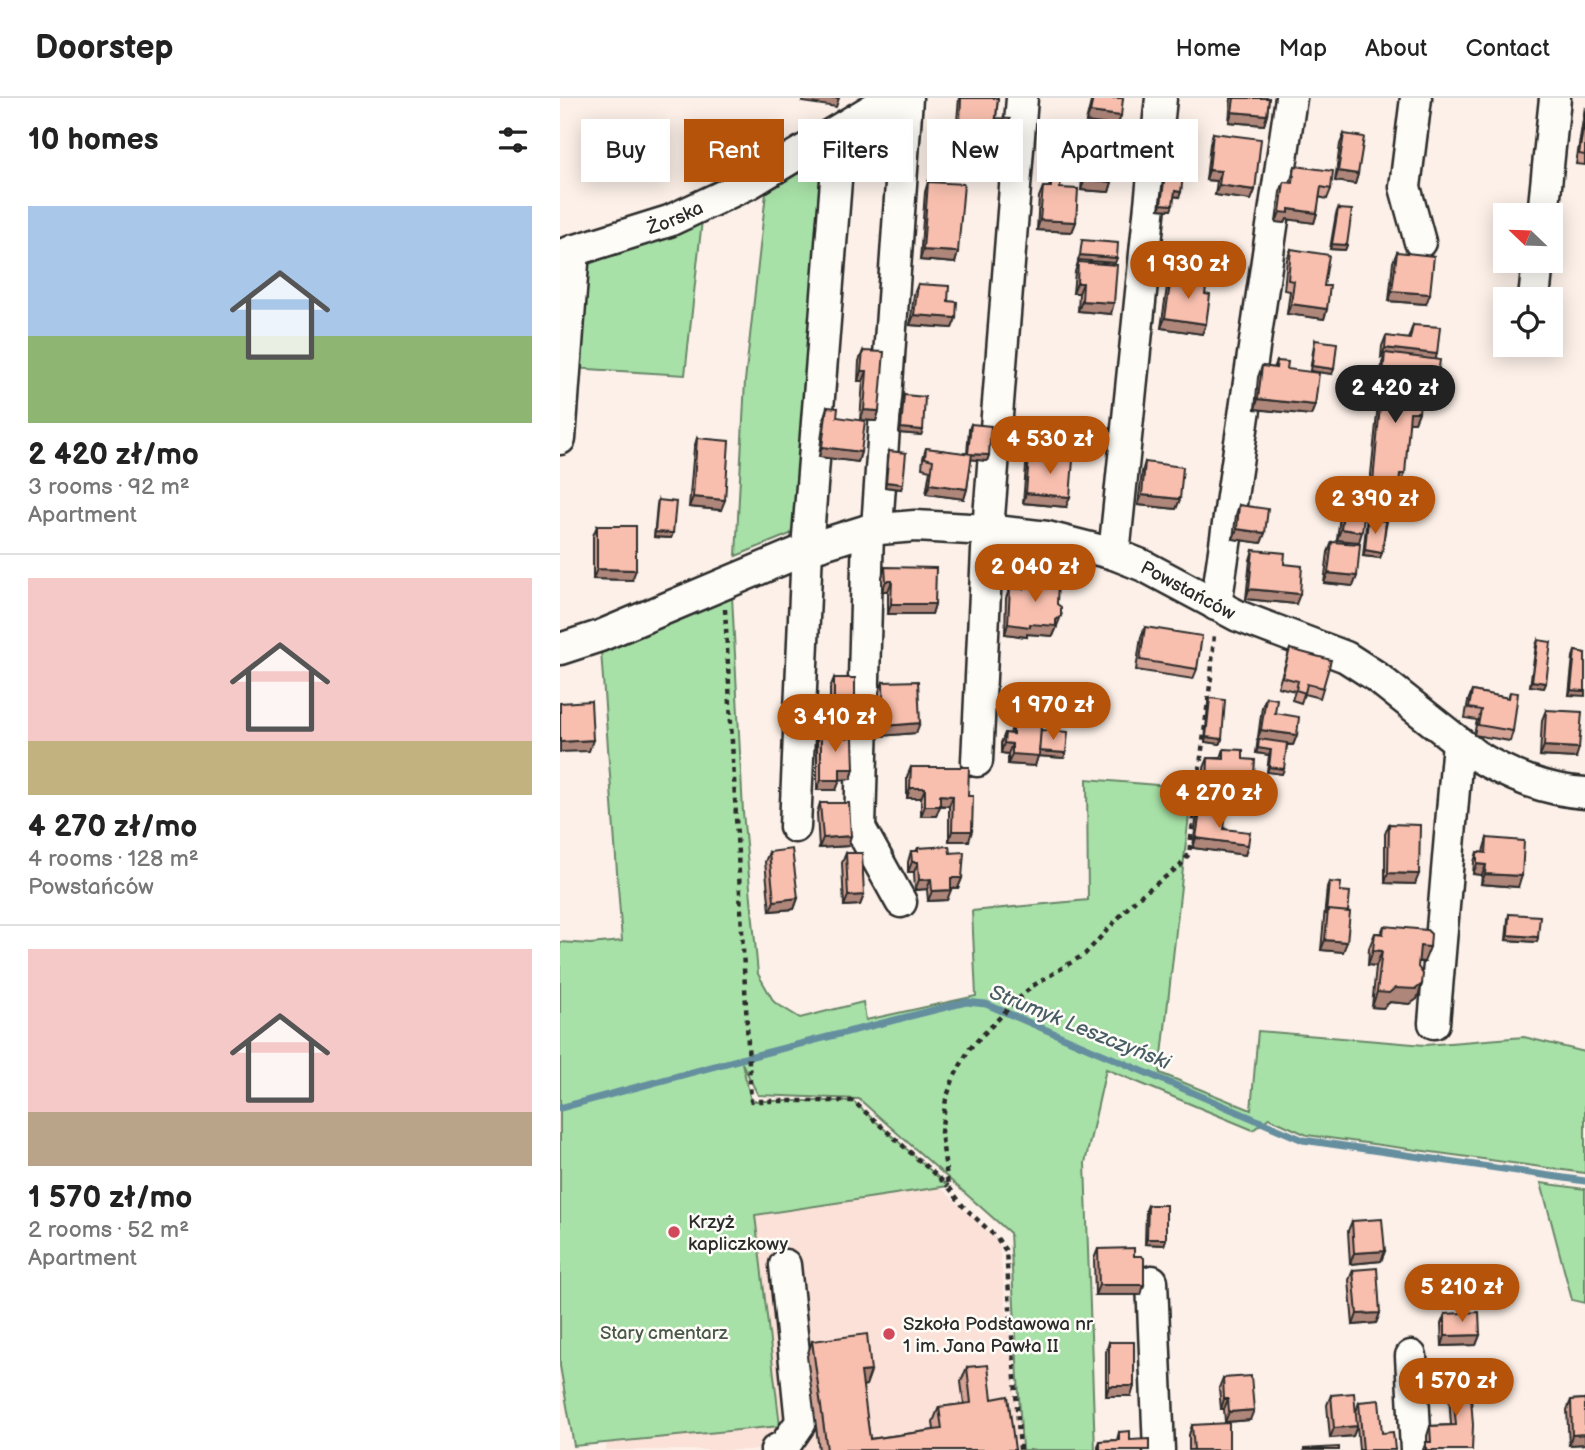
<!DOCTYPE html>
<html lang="en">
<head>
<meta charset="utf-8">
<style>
	body { margin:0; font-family:"Balsamiq Sans",sans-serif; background:#f2f2f2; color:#222; height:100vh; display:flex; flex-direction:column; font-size:26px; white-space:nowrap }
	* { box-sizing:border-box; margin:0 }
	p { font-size:23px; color:#767676 }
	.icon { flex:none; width:38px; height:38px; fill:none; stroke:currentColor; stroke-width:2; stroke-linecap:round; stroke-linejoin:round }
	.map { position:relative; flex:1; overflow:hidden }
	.sheet { display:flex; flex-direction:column; background:#fff; width:560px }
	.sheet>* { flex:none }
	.hud { position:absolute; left:21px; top:21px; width:665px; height:63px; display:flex; gap:14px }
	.needle { width:46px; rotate:293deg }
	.fabs { position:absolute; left:933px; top:105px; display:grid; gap:14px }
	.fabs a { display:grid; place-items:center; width:70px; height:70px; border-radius:0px; background:#fff; box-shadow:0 4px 18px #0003; font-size:35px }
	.price { position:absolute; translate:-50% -60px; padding:0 16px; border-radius:24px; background:#b45309; color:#fff; font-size:23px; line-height:46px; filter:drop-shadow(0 2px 4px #0008) }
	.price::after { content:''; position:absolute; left:50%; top:42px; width:21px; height:16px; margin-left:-10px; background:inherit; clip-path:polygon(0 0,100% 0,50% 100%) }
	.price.active { background:#222; color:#fff }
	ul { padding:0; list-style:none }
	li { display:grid; align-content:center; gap:14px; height:371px; padding:0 28px }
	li+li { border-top:2px solid #e0e0e0 }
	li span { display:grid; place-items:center; height:217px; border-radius:0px; color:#555 }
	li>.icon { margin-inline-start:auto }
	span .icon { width:126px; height:126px; fill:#fffc; stroke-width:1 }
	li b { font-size:30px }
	h2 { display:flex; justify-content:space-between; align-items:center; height:84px; padding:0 28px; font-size:30px }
	.tag { padding:0 24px; border-radius:0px; background:#fff; box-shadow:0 4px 18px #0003; font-size:24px; line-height:63px }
	.tag.active { background:#b45309; color:#fff }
	header { display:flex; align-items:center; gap:42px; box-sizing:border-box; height:98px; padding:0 35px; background:#fff; border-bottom:2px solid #e0e0e0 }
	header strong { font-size:33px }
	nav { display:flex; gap:38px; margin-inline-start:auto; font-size:24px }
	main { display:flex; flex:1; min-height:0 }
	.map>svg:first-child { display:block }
</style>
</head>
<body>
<header>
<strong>Doorstep</strong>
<nav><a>Home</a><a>Map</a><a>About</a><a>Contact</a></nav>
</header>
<main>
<section class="sheet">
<h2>10 homes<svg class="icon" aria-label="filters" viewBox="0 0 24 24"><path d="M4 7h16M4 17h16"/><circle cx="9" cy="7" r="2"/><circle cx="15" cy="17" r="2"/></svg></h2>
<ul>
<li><span style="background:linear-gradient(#a9c7e8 60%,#8fb573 0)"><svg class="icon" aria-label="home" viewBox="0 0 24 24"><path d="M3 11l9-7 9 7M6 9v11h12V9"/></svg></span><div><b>2 420 zł/mo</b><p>3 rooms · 92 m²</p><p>Apartment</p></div></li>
<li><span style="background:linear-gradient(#f6c9c9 75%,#c2b280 0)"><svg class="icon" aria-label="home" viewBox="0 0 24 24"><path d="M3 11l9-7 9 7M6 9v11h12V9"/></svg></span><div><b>4 270 zł/mo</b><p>4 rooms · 128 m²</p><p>Powstańców</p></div></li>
<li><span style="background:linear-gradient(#f6c9c9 75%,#b9a48a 0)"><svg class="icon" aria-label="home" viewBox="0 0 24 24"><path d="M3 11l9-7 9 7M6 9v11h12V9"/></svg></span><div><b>1 570 zł/mo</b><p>2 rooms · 52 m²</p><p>Apartment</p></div></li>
</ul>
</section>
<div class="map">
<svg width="1025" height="1352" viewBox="0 0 1025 1352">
	<rect width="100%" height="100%" fill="#fcf0e8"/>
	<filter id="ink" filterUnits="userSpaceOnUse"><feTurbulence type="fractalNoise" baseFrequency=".0143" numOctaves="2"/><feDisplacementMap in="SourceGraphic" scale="14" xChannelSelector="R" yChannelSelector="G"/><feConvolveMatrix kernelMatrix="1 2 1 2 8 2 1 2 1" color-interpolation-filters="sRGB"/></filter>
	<g filter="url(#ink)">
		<path fill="#fbe1d7" d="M381 1090 439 1144 461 1352H46L47 1344 220 1328 195 1117Z"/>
		<path fill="#a7e1a7" stroke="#698669" stroke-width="2" d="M270 56 235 434 176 458 185 283 206 95Z
			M142 122 125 277 12 270 29 166Z
			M172 498 183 714 198 876 214 904 240 920 303 904 306 922 416 898 412 813 528 802 527 681 632 690 600 975 691 1012 698 933 865 947 964 939 1025 954V1075L747 1037 709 1020 693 1032 546 971 525 1065 535 1352H462L450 1135 299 1001 198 997 182 965 191 1003H293L388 1088 195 1117 220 1328 14 1348 0 1268V844L30 846 62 843 41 553 102 523Z
			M981 1085 1025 1091V1205L1012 1202Z"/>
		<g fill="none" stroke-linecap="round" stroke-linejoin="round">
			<path stroke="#658f9f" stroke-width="7" d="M0 1010 181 961 406 904 426 906 743 1042 1025 1083"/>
			<g stroke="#2b2b2b" stroke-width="35">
				<g id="minor">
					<path d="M856 0 845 89 860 144"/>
					<path d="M983 117 995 0"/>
					<path id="s1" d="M0 157 109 123 190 85 331 0"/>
					<path d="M974 201 978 163"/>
					<path d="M0 341 14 152"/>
					<path d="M317 430 347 0"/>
					<path d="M308 432 300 730 341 804"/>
					<path d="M554 456 601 0"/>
					<path d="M656 507 731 0"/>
					<path id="s2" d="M0 551 40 538 247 451 308 432 355 428 428 432 487 439 554 456 584 468 678 518 786 559 814 577 915 657C950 678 984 692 1025 695"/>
					<path d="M417 663 428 432 462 0"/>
					<path d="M235 729 247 451 280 32"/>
					<path d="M874 925 898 644"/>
					<path d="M592 1183 599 1352"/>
					<path d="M851 1258 856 1352"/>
					<path d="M216 1352 225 1347 241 1324 225 1167"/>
				</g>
			</g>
			<path stroke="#2b2b2b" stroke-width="4.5" stroke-dasharray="5 5" stroke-linecap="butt" d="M165 511 191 1003H293L388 1088
				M460 1352 446 1153 437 1140 403 1108 388 1088 381 1034 386 1001 394 979 410 950 447 912 471 889 525 856 576 801 620 768 629 756 651 579 654 535"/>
			<use href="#minor" stroke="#fdfcf7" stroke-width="30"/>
		</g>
		<path fill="#d5a496" stroke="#2b2b2b" stroke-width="2" d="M399 0H438L436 20 448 60 446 65 431 64 432 36V37H424L421 44 412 43V36L396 35Z
			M532 0H563L557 28 526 24Z
			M671 0H709L707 17 704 27 669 24Z
			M1025 9V67L1016 66Z
			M653 35 695 92 691 102 655 97 657 83 646 82 650 46Z
			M784 36 798 76 795 86 775 83 780 46Z
			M528 47 552 84 549 94 521 92 524 58Z
			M735 68 771 91 767 101 759 99 757 115 754 125 727 121 725 125 716 124 720 94 724 84 730 85Z
			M606 69 621 94 619 99 614 98 611 112 599 111 604 74Z
			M491 83 500 90 516 124 512 134 477 132 479 99 483 89H489Z
			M368 84 398 154 395 165 360 162 365 94Z
			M778 111 787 147 785 152 770 151 776 116Z
			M731 151 764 188 767 211 764 221 727 216 730 193 724 192 727 161Z
			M837 154 866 206 829 203 833 164Z
			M518 164 551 216 518 213 519 195H513L515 174Z
			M611 179 646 226 642 236 601 230 607 189Z
			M358 186 396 220 392 230 350 227 354 196Z
			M853 227 875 261V287L847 284 846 287 851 303 859 314 855 324H849L841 386H839L836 396 830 395 828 418 820 460 803 458 822 265 824 260H821L822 248 826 238 848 241Z
			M755 242 772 276 750 273 754 247Z
			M303 253 319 313 316 323 300 322 303 283H298L299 263Z
			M717 263 727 271 755 307 751 317 695 311 698 279 702 268 714 270Z
			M344 297 363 332 361 337 339 335 342 302Z
			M267 309 277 319 301 354 298 364 259 359 264 319Z
			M411 326 429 357 427 363 411 361 407 391 404 401 366 396 370 372 362 370 363 360 366 350 407 356 409 331Z
			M137 340 161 412 129 409 134 350Z
			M329 353 341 391 325 389 327 358Z
			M469 358 506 409 463 405 466 368Z
			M585 364 620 401 616 411 578 407 582 374Z
			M786 391 799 444 777 442 782 401Z
			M98 402 113 435 111 440 94 439 97 407Z
			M679 407 705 435 701 445 673 441 676 417Z
			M37 428 72 482 33 481V438Z
			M772 444 797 478 793 488 764 485 768 454Z
			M693 452 724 466 736 506 686 501 690 462Z
			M325 469 375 506 372 516H328V493H322V479Z
			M464 482 497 506V529L493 538 467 536V539L445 536 446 500 450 490 461 491Z
			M585 529 637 571 633 581 576 572 581 539Z
			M978 542 986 585 984 590 970 588 976 547Z
			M730 551 763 590 760 600 744 596 741 605 732 602 735 593 718 589Z
			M1015 553 1025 555 1009 597 1013 559Z
			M274 580 291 631H279L280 640 294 671 291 681H280L276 692H257V642L261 632 277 631V619H270V590Z
			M323 584 356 635 321 638 319 594Z
			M912 593 948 600 950 594 953 633 950 643 914 637 917 622 905 620 908 603Z
			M706 599 715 615 737 637 733 647H727L722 676 707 674 709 657 696 655 702 609Z
			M650 600 662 641 660 646 645 644 648 605Z
			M986 612 1016 660 980 658 982 622Z
			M453 625 481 632 506 655 504 660 478 658 475 668 448 666V656L441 655V645L445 635 450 636Z
			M664 651 683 661 693 691 690 701 643 699 644 670 648 660H661Z
			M351 669 408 698 409 743H389V708H380L376 718H361V700H347V679Z
			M260 705 288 748 259 750 257 715Z
			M640 713 688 747 685 757 633 750 636 723Z
			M829 726 855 786 825 785V736Z
			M927 740 958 789 921 786 922 777 913 776 914 764 917 754 923 755 924 750Z
			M358 750 390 755 402 780 398 790H391L387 802 368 803 367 791 355 792 354 774H348V764L351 753H356Z
			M209 754 238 800 234 811 210 813 205 764Z
			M286 755 304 797 300 807 284 808 282 765Z
			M769 784 780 793 788 814 783 854 761 852 767 789Z
			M949 816 978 839 977 844 946 842 948 821Z
			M824 828 864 864H858V869L862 886 857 901 850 906 830 904 823 910 812 909 816 868 808 867 809 850 815 835H821Z
			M588 1107 606 1141 604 1147 585 1146 586 1112Z
			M792 1123 825 1153 821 1163 790 1166 788 1133Z
			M538 1151 574 1158 581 1197H535L534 1161Z
			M793 1172 820 1215 816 1225 793 1227 789 1182Z
			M885 1216 920 1237 916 1247 882 1248 881 1226Z
			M252 1243 311 1273 306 1287 302 1288 310 1341 374 1332 373 1324 379 1309 404 1306 401 1284 407 1269 432 1301 455 1352H259L247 1258Z
			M549 1244 574 1288 571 1298H546V1254Z
			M891 1272 912 1352H863L866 1344H867V1338L870 1328 891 1327 888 1282Z
			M663 1280 690 1322 665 1324 664 1311H661L659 1290Z
			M771 1297 796 1314 799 1304 835 1352H799L797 1328 793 1338 770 1340 767 1307Z
			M1025 1301V1346L1009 1347 1007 1312 1011 1302Z
			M632 1327 669 1352H629V1337Z
			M559 1334 570 1342 589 1352H538V1348L540 1343 557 1342Z"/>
		<path fill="#ae867a" stroke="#2b2b2b" stroke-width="2" d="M244 0H279L276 9 242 4Z
			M530 14 561 18 557 28 526 24Z
			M672 14 707 17 704 27 669 24Z
			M400 25 416 26 412 36 396 35Z
			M425 27H435L432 37H424L421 44 412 43 415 33Z
			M433 59 448 60 446 65 431 64Z
			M649 72 661 73 657 83 646 82Z
			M778 73 798 76 795 86 775 83Z
			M525 81 552 84 549 94 521 92Z
			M659 87 695 92 691 102 655 97Z
			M615 93 621 94 619 99 613 98Z
			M601 106 613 107 611 112 599 111Z
			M729 111 757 115 754 125 727 121 725 125 716 124 720 114Z
			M480 122 516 124 512 134 477 132Z
			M772 146 787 147 785 152 770 151Z
			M363 152 398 154 395 165 360 162Z
			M520 157 557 160 555 165 518 162Z
			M517 185H523L519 195H513Z
			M832 193 870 196 866 206 829 203Z
			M522 203 554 205 551 216 518 213Z
			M731 206 767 211 764 221 727 216Z
			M354 217 396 220 392 230 350 227Z
			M605 220 646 226 642 236 601 230Z
			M825 250 877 256 874 266 825 255 824 260H821Z
			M752 268 774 271 772 276 750 273Z
			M301 273H307L303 283H298Z
			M848 273 878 277 875 287 844 283Z
			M698 301 755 307 751 317 695 311Z
			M304 312 319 313 316 323 300 322Z
			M850 314H859L855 324H847Z
			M341 330 363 332 361 337 339 335Z
			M262 349 301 354 298 364 259 359Z
			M408 356 429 357 427 363 407 361Z
			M840 376H845L841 386H839L836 396 827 395 831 385Z
			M326 384 343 386 341 391 325 389Z
			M370 386 407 391 404 401 366 396Z
			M466 395 510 399 506 409 463 405Z
			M582 397 620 401 616 411 578 407Z
			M133 399 165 402 161 412 129 409Z
			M810 416 828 418 824 428 808 421Z
			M677 431 705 435 701 445 673 441Z
			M781 431 802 434 799 444 777 442Z
			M95 434 113 435 111 440 94 439Z
			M805 452 822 455 820 460 803 458Z
			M37 471 76 472 72 482 33 481Z
			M768 475 797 478 793 488 764 485Z
			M326 483H332L328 493H322Z
			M689 491 740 496 736 506 686 501Z
			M331 506H375L372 516H328Z
			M501 518 493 538 467 536V539L445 536 448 526H470L496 522Z
			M972 583 986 585 984 590 970 588Z
			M1011 592 1025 593V598L1009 597Z
			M274 609H281L277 619H270Z
			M281 621H295L291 631H277Z
			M360 625 356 635 321 638 324 628Z
			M701 632 737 637 733 647 697 642Z
			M646 639 662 641 660 646 645 644Z
			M33 642 29 653 0 654V644Z
			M444 645 452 646 448 656 441 655Z
			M984 648 1019 650 1016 660 980 658Z
			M698 650 711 652 709 657 696 655Z
			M478 653 506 655 504 660 478 658 475 668 448 666 452 656Z
			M709 669 724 671 722 676 707 674Z
			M280 671H294L291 681 276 682Z
			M261 682H280L276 692H257Z
			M647 689 693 691 690 701 643 699Z
			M350 690H365L361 700H347Z
			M380 697 393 698 389 708 377 707Z
			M365 708H380L376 718H361Z
			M392 733H412L409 743H389Z
			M291 738 288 748 259 750 263 740Z
			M636 740 688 747 685 757 633 750Z
			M352 764H358L354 774H348Z
			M917 766 926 767 922 777 913 776Z
			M828 775 859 776 855 786 825 785Z
			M925 776 962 778 958 789 921 786Z
			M391 780H402L398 790H387Z
			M371 781 367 791 355 792 359 782Z
			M391 792 387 802 368 803 372 793Z
			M304 797 300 807 284 808 288 798Z
			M238 800 234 811 210 813 214 803Z
			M948 837 978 839 977 844 946 842Z
			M765 842 787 844 783 854 761 852Z
			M860 848 870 849 864 864 854 863Z
			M813 852 822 853 816 868 808 867Z
			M862 886 857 901 850 906 830 904 823 910 812 909 817 894 835 890Z
			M587 1141H606L604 1147 585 1146Z
			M825 1153 821 1163 790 1166 794 1155Z
			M539 1187H584L581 1197H535Z
			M820 1215 816 1225 793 1227 797 1216Z
			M920 1237 916 1247 882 1248 885 1238Z
			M311 1273 306 1287 295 1289 301 1274Z
			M549 1288H574L571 1298H546Z
			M664 1301H668L664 1311H661Z
			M694 1312 690 1322 665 1324 669 1314Z
			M797 1328 793 1338 770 1340 774 1330Z
			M1025 1336V1346L1009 1347 1012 1337Z"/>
		<path fill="#f8bfae" stroke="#2b2b2b" stroke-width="2" d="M401 0H438L435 27H425V34L415 33 416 26 400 25Z
			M533 0H563L561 18 530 14Z
			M674 0H709L707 17 672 14Z
			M436 20 450 21 448 60 433 59Z
			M1025 20V57L1019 56Z
			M653 35 701 41 695 92 659 87 661 73 649 72Z
			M784 36 804 39 798 76 778 73Z
			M528 47 555 50 552 84 525 81Z
			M735 68 773 73 771 91 761 89 757 115 729 111V115L720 114 724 84 733 85Z
			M606 69 624 71 621 94 615 93 613 107 601 106Z
			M491 83H501L500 90 518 91 516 124 480 122 483 89H491Z
			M368 84 404 86 398 154 363 152Z
			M778 111 792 112 787 147 772 146Z
			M522 142 558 145 557 160 520 157Z
			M731 151 769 157 764 188H770L767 211 731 206 734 183 728 182Z
			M837 154 874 158 870 196 832 193Z
			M518 164 557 167 554 205 522 203 523 185H517Z
			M611 179 647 184 645 196 650 197 646 226 605 220Z
			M358 186 389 188 388 203 397 204 396 220 354 217Z
			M853 227 880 229 877 256 825 250 826 238 850 241Z
			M755 242 777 245 774 271 752 268Z
			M303 253 324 254 319 313 304 312 307 273H301Z
			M825 255 880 262 878 277 848 273 846 287H853L851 303 860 304 859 314H850L845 376H840L839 386 831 385 828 418 810 416Z
			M717 263 728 264 727 271 759 275 755 307 698 301 702 268 716 270Z
			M344 297 365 299 363 332 341 330Z
			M267 309 278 310 277 319 305 323 301 354 262 349Z
			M411 326 431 328 429 357 408 356Z
			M137 340 169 343 165 402 133 399Z
			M366 350 412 356 407 391 370 386 373 362 365 360Z
			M329 353 346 355 343 386 326 384Z
			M469 358 513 362 510 399 466 395Z
			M585 364 623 369 620 401 582 397Z
			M786 391 807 393 802 434 781 431Z
			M98 402 116 404 113 435 95 434Z
			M679 407 708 411 705 435 677 431Z
			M808 421 826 423 822 455 805 452Z
			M37 428H76V472L37 471Z
			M772 444 800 446 797 478 768 475Z
			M693 452 725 455 724 466 742 468 740 496 689 491Z
			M325 469 376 470 375 506H331L332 483H326Z
			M488 480H494L498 484 497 506 501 509V518L496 522V528L470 526V529L448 526 450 490 464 491V482L484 483Z
			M585 529 642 538 637 571 580 562Z
			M978 542 991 544 986 585 972 583Z
			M730 551 771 562 763 590 747 586 745 595 736 592 738 583 722 579Z
			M1015 553 1025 555V593L1011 592Z
			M274 580H295V621H281V609H274Z
			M358 583 360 625 324 628 323 584Z
			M912 593 949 600 950 594 958 595 953 633 918 627 921 612 909 610Z
			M706 599 717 601 715 615 739 619 737 637 701 632Z
			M650 600 665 602 662 641 646 639Z
			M31 603 33 642 0 644V605Z
			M986 612 1022 614 1019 650 984 648Z
			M453 625 481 627 479 658 452 656V646L444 645 445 635 453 636Z
			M279 631 280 640H293L294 671H280V682H261V632Z
			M481 632 508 634 506 655 479 653Z
			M699 641 727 645 724 671 709 669 711 652 698 650Z
			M664 651 683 652V661L695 662 693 691 647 689 648 660 664 661Z
			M351 669H409L408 698H413L412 733H392L393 698 380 697V708H365V690H350Z
			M260 705H289L291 738 263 740Z
			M640 713 666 716 664 731 690 734 688 747 636 740Z
			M829 726 860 727 859 776 828 775Z
			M927 740 964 743 962 778 925 776 926 767 917 766V754L926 755Z
			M389 748 390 755 404 754 402 780H391V792L372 793 371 781 359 782 358 764H352L351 753H358V750Z
			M232 751 238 800 214 803 209 754Z
			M286 755H302L304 797 288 798Z
			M769 784 781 785 780 793 790 794 788 814 768 812 766 817Z
			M768 812 790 814 787 844 765 842Z
			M949 816 980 818 978 839 948 837Z
			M824 828 867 832 871 836 870 849 860 848 858 869 863 876 862 886 856 891 835 890 829 895 817 894 822 853 813 852 815 835 823 836Z
			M588 1107H606V1141H587Z
			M822 1121 825 1153 794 1155 792 1123Z
			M574 1150V1158H581L584 1160V1187H539L538 1151Z
			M817 1170 820 1215 797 1216 793 1172Z
			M919 1214 920 1237 885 1238V1216Z
			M307 1236 311 1273 301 1274 310 1341 382 1331 379 1309 411 1305 407 1269 428 1267 432 1301 448 1298 455 1352H267L252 1243Z
			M549 1244H574V1288H549Z
			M909 1271 913 1327 912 1352H866V1344H871L870 1328 896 1327 891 1272Z
			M691 1278 694 1312 669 1314 668 1301H664L663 1280Z
			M794 1295 797 1328 774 1330 771 1297Z
			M1025 1301V1336L1012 1337 1011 1302Z
			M819 1302 822 1335 833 1334 835 1352H803L799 1304Z
			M669 1325V1352H634L632 1327Z
			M570 1333V1342L589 1341V1352H540V1343L559 1342V1334Z
			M779 1349V1352H744V1351Z"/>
	</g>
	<g fill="#d1495b" stroke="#fdfcf7" stroke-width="2.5">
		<circle cx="114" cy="1134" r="7"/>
		<circle cx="329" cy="1236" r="7"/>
	</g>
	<g text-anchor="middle" stroke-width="5" stroke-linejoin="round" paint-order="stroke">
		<g font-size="19" fill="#2b2b2b" stroke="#fdfcf7">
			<text dy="7" stroke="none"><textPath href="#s1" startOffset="121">Żorska</textPath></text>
			<text dy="7" stroke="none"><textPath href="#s2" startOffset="662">Powstańców</textPath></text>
		</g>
		<g font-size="19" fill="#2b2b2b" stroke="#fdfcf7" text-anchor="start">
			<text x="128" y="1130">Krzyż<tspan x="128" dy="22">kapliczkowy</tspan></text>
			<text x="343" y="1232">Szkoła Podstawowa nr<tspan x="343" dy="22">1 im. Jana Pawła II</tspan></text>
		</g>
		<g font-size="19" fill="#4a584a" stroke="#fdfcf7">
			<text x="104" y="1241">Stary cmentarz</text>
		</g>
		<g font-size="21" font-style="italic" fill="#485d65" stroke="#fdfcf7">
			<text transform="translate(520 929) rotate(22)" y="7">Strumyk Leszczyński</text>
		</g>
	</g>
</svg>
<div class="fabs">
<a><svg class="needle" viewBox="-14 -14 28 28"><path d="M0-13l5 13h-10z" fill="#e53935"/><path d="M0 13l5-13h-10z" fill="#767676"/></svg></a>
<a><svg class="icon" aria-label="locate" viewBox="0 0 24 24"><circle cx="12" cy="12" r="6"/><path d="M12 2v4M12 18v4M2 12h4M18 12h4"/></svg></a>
</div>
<b class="price" style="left:628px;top:203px">1 930 zł</b>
<b class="price active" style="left:835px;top:327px">2 420 zł</b>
<b class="price" style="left:490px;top:378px">4 530 zł</b>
<b class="price" style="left:815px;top:438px">2 390 zł</b>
<b class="price" style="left:475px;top:506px">2 040 zł</b>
<b class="price" style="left:493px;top:644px">1 970 zł</b>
<b class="price" style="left:275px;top:656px">3 410 zł</b>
<b class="price" style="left:659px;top:732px">4 270 zł</b>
<b class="price" style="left:902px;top:1226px">5 210 zł</b>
<b class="price" style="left:896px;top:1320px">1 570 zł</b>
<div class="hud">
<a class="tag">Buy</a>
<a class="tag active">Rent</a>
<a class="tag">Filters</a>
<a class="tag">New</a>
<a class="tag">Apartment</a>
</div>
</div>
</main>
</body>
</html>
